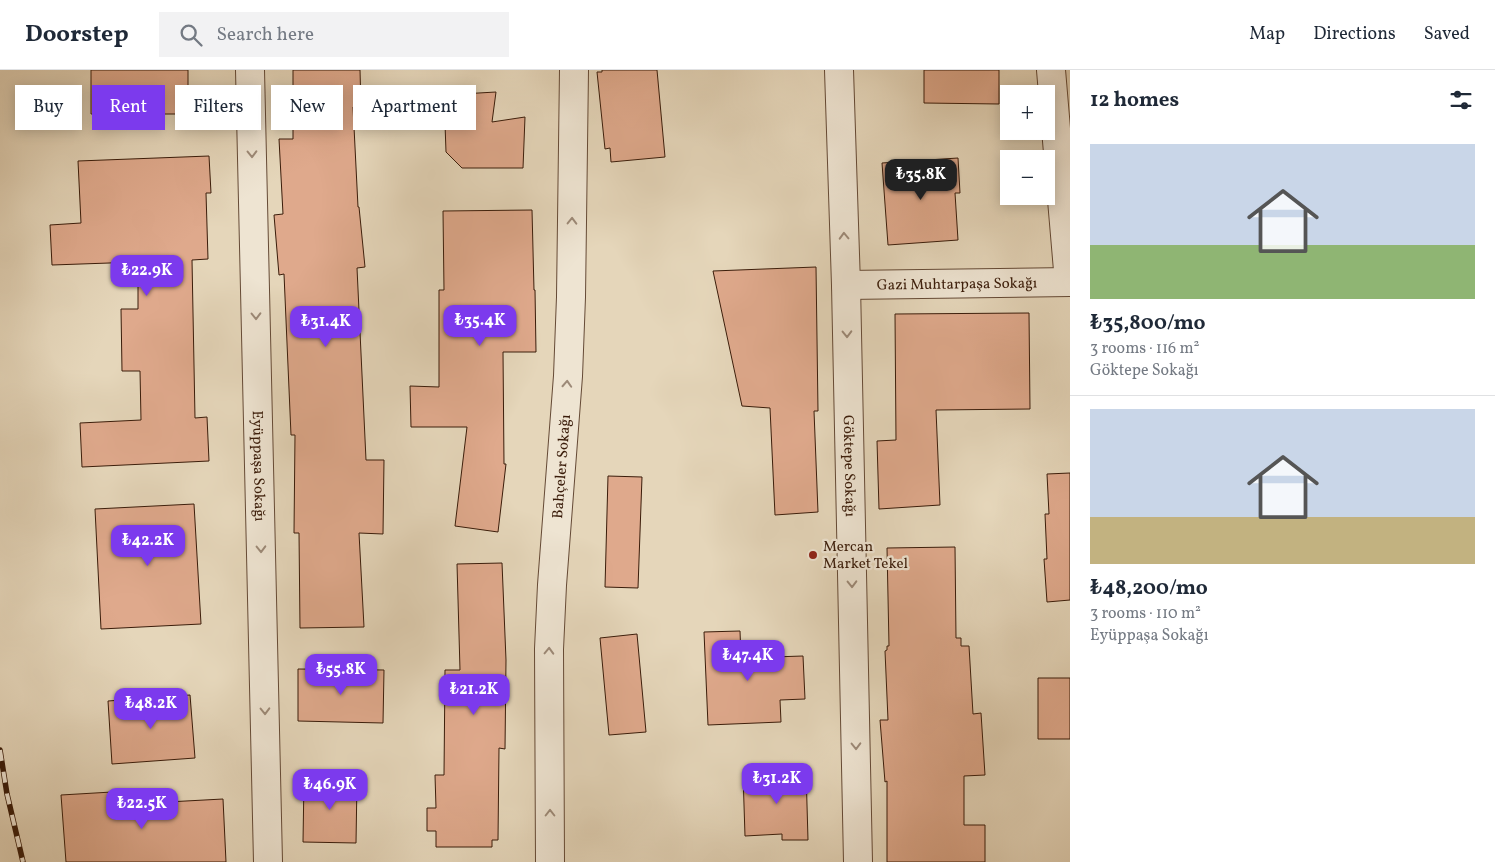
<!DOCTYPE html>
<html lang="en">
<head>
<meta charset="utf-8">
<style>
	body { margin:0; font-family:Vollkorn,serif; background:#f2f2f3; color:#1f2937; height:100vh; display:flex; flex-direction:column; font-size:19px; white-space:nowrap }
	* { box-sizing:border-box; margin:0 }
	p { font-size:16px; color:#747a83 }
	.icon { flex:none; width:28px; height:28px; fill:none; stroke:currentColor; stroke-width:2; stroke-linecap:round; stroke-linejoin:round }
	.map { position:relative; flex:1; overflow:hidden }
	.details { display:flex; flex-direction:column; background:#fff; width:425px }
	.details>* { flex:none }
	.hud { position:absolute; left:15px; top:15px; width:475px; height:45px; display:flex; gap:10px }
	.buttons { position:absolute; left:1000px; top:15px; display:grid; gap:10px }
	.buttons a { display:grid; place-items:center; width:55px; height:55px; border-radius:0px; background:#fff; box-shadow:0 2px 12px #0003; font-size:25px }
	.price { position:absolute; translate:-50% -42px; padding:0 11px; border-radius:10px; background:#7c3aed; color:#fff; font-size:16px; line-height:32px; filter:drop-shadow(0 1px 2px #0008) }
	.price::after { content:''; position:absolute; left:50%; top:30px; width:15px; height:11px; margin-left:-8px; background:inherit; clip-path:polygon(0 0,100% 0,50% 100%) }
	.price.selected { background:#222; color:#fff }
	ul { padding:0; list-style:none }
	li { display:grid; align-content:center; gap:10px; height:265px; padding:0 20px }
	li+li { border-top:1px solid #e0e1e3 }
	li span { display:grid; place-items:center; height:155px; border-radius:0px; color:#555 }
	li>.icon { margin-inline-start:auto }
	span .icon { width:90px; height:90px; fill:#fffc; stroke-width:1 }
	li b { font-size:21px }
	h2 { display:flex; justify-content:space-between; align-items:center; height:60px; padding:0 20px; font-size:21px }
	.tag { padding:0 18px; border-radius:0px; background:#fff; box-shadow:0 2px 12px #0003; font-size:18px; line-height:45px }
	.tag.selected { background:#7c3aed; color:#fff }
	header { display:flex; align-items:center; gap:30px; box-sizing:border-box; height:70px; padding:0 25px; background:#fff; border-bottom:1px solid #e0e1e3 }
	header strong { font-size:24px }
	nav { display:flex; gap:28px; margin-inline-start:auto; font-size:18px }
	.search { width:350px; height:45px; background:#f2f2f3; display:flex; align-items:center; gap:12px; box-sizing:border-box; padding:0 18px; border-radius:0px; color:#747a83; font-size:19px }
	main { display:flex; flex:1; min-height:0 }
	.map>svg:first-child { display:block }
</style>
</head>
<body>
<header>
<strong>Doorstep</strong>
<div class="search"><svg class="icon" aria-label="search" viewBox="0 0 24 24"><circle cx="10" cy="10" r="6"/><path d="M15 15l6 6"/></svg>Search here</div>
<nav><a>Map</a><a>Directions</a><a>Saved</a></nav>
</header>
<main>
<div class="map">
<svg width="1070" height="792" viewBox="0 0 1070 792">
	<rect width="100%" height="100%" fill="#e5d6ba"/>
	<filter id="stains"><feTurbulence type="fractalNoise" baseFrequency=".004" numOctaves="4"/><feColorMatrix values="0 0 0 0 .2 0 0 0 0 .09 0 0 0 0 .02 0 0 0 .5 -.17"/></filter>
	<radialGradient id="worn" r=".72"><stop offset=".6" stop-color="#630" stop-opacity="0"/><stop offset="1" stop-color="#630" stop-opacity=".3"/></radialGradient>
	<path fill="#dfa98c" stroke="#3a1c0a" d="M91 0H188V44H91Z
		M293 0H360L361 37H353L358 137H359L365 197 357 198 366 390H384L383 464 359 463 364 557 300 558 299 463H294L295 365H291L284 204 279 205 274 145 283 144 279 69H293Z
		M602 0H657L665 87 611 92 610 78 605 79 597 2H602Z
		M924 0H999V34L924 33Z
		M496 22 492 52 525 47 523 98H462L446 82 444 25Z
		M209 86 211 123H206L208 189 192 190 195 348 207 347 209 391 82 397 80 353 141 350 140 301H122L121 239H138V192L52 195 50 155 81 153 78 91Z
		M958 88 960 123H955L958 170 888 175 882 93Z
		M532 140 534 220H535L536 282H503L504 394H506L498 462 455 456 467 357H411L410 316 439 317V220H444L443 141Z
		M816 197 818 341H814L818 442 775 445 770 338 742 336 713 201Z
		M1029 243 1030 339 936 340 940 435 879 439 877 371 896 370 895 244Z
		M1070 403V530L1047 532 1044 489H1047L1045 444H1049L1047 404Z
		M608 406 642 407 638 518 605 517Z
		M194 434 201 554 101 559 95 439Z
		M955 477 956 568H961V576H969L973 644 981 643 985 705 964 706V755H985V792H887V711L885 712 880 650H888L885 581 887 580V576H889L887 478Z
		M502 493 506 590 505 679 499 678 498 770H492V777H436V761H427V738H436L435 705H444L445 600H460L457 494Z
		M740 561 741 588 803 586 805 629 780 630 781 652 708 655 704 562Z
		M637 564 646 662 609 665 600 568Z
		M298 599 384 600 383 653 298 651Z
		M1038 608H1070V669H1038Z
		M190 625 195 688 112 694 108 631Z
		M781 699 806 700 808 770H782V764L745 766 743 704H781Z
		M304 710 357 711 356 773 303 772Z
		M129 721 130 734 223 729 226 792H66L61 725Z"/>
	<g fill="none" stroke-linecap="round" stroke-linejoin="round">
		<g stroke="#654a36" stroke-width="30">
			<g id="minor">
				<path id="s1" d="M250 0 268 792"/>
				<path id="s2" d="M839 0 846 215 858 792"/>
				<path d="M1051 0 1069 212"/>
				<path id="s3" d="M846 215 1070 212"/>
				<path id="s4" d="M550 792 549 579 552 515 568 306 571 227 574 0"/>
			</g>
		</g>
		<use href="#minor" stroke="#eee4d2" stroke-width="28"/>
		<g stroke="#3a1c0a" stroke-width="5.5">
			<path id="rail" d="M0 680 7 724 23 792"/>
		</g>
		<use href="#rail" stroke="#eee4d2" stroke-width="4" stroke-dasharray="11" stroke-linecap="butt"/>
	</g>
	<defs><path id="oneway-chevron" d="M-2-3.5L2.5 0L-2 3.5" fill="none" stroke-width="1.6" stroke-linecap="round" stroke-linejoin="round" transform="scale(1.25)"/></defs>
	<g stroke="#9d8a78">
		<use href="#oneway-chevron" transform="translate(252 84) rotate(89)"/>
		<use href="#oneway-chevron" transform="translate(572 151) rotate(-89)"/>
		<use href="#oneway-chevron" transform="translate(844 166) rotate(-92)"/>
		<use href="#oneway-chevron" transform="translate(256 246) rotate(89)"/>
		<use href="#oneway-chevron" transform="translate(847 264) rotate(89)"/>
		<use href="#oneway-chevron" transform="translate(567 314) rotate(-87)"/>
		<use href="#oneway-chevron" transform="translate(261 479) rotate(89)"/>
		<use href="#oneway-chevron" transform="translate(852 514) rotate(89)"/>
		<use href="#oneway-chevron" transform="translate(549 581) rotate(-88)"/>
		<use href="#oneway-chevron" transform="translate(265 641) rotate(89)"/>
		<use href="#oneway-chevron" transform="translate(856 676) rotate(89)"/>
		<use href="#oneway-chevron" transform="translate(550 743) rotate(-90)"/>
	</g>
	<circle fill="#8f2418" stroke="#eee4d2" stroke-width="2" cx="813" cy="485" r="5"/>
	<g text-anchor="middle" stroke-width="4.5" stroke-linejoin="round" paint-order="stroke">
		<g font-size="15" fill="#3a1c0a" stroke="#eee4d2">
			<text dy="5" stroke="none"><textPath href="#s3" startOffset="111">Gazi Muhtarpaşa Sokağı</textPath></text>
			<text dy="5" stroke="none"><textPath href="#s1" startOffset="396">Eyüppaşa Sokağı</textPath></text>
			<text dy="5" stroke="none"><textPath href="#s4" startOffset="396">Bahçeler Sokağı</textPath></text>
			<text dy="5" stroke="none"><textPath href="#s2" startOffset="396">Göktepe Sokağı</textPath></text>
		</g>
		<g font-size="15" fill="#3a1c0a" stroke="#eee4d2" text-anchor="start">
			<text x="823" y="481">Mercan<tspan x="823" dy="17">Market Tekel</tspan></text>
		</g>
	</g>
	<rect width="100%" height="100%" filter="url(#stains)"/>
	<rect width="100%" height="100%" fill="url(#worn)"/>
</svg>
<div class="buttons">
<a>+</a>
<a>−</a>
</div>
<b class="price selected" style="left:921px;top:131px">₺35.8K</b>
<b class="price" style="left:147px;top:227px">₺22.9K</b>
<b class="price" style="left:480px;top:277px">₺35.4K</b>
<b class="price" style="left:326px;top:278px">₺31.4K</b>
<b class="price" style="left:148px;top:497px">₺42.2K</b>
<b class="price" style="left:748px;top:612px">₺47.4K</b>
<b class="price" style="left:341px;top:626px">₺55.8K</b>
<b class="price" style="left:474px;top:646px">₺21.2K</b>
<b class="price" style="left:151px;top:660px">₺48.2K</b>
<b class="price" style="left:777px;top:735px">₺31.2K</b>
<b class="price" style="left:330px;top:741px">₺46.9K</b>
<b class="price" style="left:142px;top:760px">₺22.5K</b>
<div class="hud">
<a class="tag">Buy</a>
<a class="tag selected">Rent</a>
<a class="tag">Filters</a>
<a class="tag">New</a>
<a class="tag">Apartment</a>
</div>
</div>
<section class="details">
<h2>12 homes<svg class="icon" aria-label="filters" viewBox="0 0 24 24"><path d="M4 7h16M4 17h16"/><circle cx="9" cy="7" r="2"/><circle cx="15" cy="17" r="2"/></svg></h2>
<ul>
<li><span style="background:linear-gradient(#c9d6e8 65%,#8fb573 0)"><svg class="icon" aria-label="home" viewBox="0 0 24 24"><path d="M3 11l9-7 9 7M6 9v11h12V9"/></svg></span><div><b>₺35,800/mo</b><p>3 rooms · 116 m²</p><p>Göktepe Sokağı</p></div></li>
<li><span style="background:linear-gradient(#c9d6e8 70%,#c2b280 0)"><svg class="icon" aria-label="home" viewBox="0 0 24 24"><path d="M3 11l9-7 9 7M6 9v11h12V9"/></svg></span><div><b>₺48,200/mo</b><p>3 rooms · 110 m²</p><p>Eyüppaşa Sokağı</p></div></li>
</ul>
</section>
</main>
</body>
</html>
